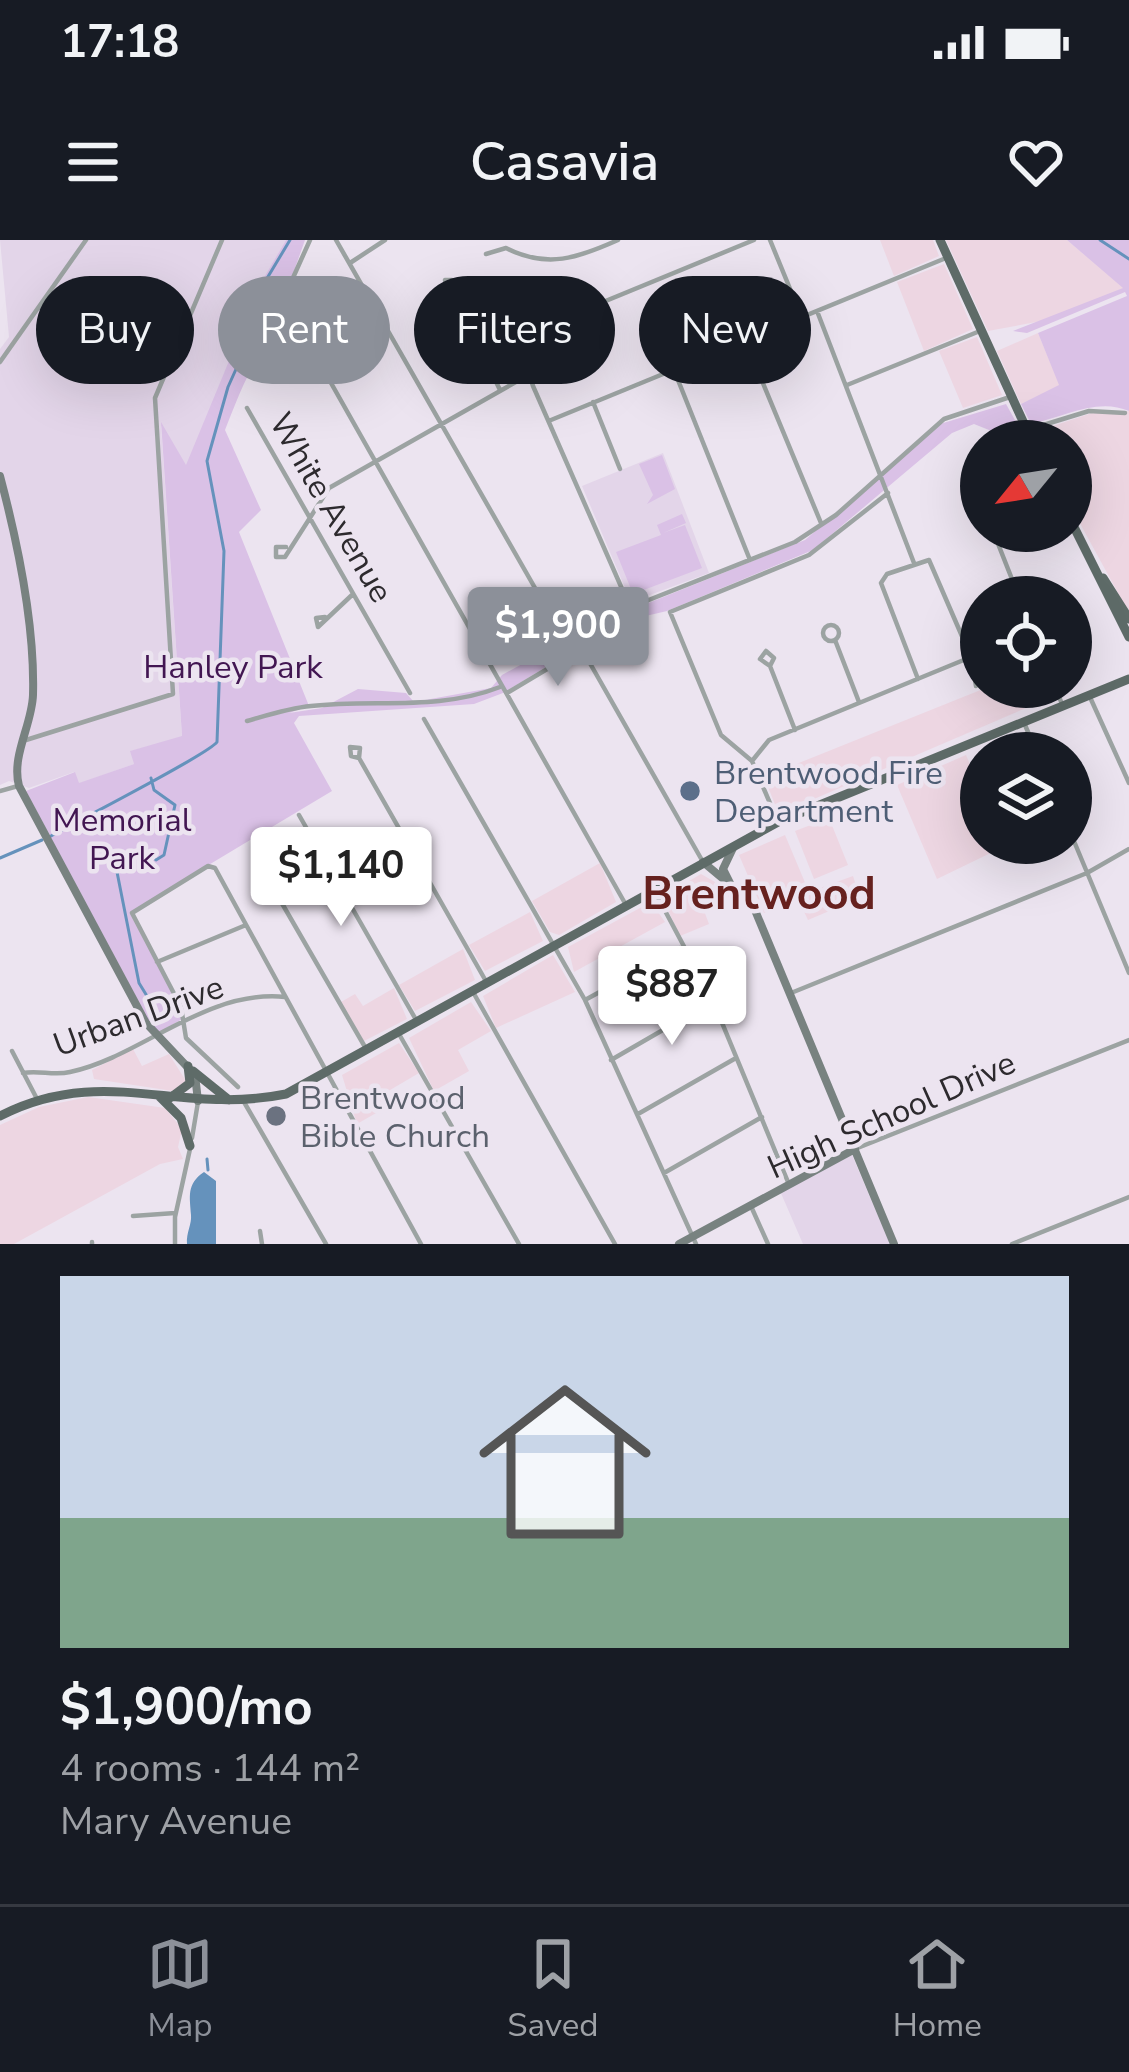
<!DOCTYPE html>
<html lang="en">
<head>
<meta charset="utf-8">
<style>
	body { margin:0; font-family:"Nunito Sans",sans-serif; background:#20242c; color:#f1f3f6; height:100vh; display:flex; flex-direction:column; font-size:45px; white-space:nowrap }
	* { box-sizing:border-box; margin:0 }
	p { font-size:39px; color:#9ea1a6 }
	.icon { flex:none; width:66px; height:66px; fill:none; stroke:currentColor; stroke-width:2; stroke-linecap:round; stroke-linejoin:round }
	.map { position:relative; height:1004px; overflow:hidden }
	.side { display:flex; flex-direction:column; background:#171b24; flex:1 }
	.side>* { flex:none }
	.banner { position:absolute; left:36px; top:36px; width:1059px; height:108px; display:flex; gap:24px }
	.needle { width:78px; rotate:240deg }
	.controls { position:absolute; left:960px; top:180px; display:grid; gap:24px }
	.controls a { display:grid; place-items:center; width:132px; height:132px; border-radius:50%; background:#171b24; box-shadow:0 12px 48px #0002; font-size:60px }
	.price { position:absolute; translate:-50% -102px; padding:0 27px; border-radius:12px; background:#fff; color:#222; font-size:39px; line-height:78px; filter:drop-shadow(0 3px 6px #0008) }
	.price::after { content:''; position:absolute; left:50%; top:72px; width:36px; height:27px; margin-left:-18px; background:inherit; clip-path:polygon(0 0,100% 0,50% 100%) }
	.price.on { background:#8c9099; color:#fff }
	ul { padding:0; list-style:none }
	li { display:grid; align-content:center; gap:24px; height:636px; padding:0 60px }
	li span { display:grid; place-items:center; height:372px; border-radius:0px; color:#555 }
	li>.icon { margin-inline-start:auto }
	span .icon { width:216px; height:216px; fill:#fffc; stroke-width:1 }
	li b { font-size:51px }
	.chip { padding:0 42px; border-radius:54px; background:#171b24; box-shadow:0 12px 48px #0002; font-size:42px; line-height:108px }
	.chip.on { background:#8c9099; color:#fff }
	.status { display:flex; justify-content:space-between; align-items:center; height:84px; padding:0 60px; background:#171b24; direction:ltr }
	.status svg { height:33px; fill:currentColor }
	header { display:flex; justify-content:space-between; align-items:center; height:156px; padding:0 60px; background:#171b24; font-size:54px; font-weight:600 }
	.menu { display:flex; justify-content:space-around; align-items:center; height:168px; border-top:3px solid #363941; background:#171b24; font-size:33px; color:#9ea1a6 }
	.menu a { display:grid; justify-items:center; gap:6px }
	.menu .on { color:#8c9099 }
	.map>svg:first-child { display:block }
</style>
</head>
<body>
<div class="status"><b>17:18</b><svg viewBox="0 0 49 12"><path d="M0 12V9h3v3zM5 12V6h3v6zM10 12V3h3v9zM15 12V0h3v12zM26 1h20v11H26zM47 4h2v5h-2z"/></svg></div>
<header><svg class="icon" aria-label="menu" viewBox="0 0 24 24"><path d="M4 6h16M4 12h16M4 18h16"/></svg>Casavia<svg class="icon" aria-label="heart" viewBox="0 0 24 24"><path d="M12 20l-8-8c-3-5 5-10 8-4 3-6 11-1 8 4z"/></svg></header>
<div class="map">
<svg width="1129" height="1004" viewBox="0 0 1129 1004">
	<rect width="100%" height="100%" fill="#ece4f0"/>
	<path fill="#edd6e2" d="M880 0H933L939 16 894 36Z
		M946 0H1067L1124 48 1047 80 988 91Z
		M944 24 973 89 924 111 897 42Z
		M1038 93 1060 146 1021 164 997 111Z
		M977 97 1002 155 963 168 939 111Z
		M1129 171V373L1071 267V201H1038L1035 192 1092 173Z
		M988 447 1021 451 1052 447 1054 456 786 571 776 567 764 537Z
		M966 515 981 550V603L1003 607 937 639 897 545Z
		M829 578 848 625 814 639 795 591Z
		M785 595 809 652 853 636 860 658 808 680 799 661 764 673 739 615Z
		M600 623 616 662 559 695 550 692 532 661Z
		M701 634 736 654 703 668 709 684 680 696 662 657Z
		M651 662 665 682 574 732 568 707Z
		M530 672 543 701 485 731 469 705Z
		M463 709 475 740 415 771 399 745Z
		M553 715 575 752 496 788 483 756Z
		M394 748 407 779 364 801 341 762 355 754 363 766Z
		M471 762 491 791 458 810 469 831 434 851 409 798Z
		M399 803 419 833 385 853 390 865 357 884 342 835Z
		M133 809 142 826 169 814 186 841 173 851 94 839 92 830Z
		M88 857 165 868 182 889 178 907 183 919 160 924 14 1004H0V885L39 867Z"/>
	<path fill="#e3d5e9" d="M0 0H286L263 39 258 67 186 227 161 186 182 497 131 511 134 524 78 544 74 532 29 548 9 541 0 545V109L9 97Z
		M663 213 709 333 631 362 582 246Z
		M852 915 890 1004H803L780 951Z"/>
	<path fill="#dac1e6" d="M286 0H305L289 45 293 86C253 110 242 148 225 190L261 270 239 292 309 466 289 473 322 468 358 449 406 453 414 462 491 448 502 435 562 402 570 405 631 370 805 300 940 184 1006 164 1021 191 994 192 974 184 952 193 813 310 667 371 620 382 503 453 474 464 299 476 294 483 332 551 132 671 184 778 156 794 26 551 75 532 79 543 134 524 130 511 182 496 161 182 186 225 229 121 258 67 263 39Z
		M1067 0H1129V171C1098 157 1063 177 1031 184L1021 164 1059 145 1038 93 1127 56 1125 52 1027 93 1013 91 1123 48Z
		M662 215 675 249 647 264 653 255 639 224Z
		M682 274 686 283 663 293 685 285 702 328 633 354 616 312 661 295 657 285Z"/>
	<path fill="#6592bc" d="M204 932 216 941V1004H187C186 993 192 984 191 975 190 957 186 944 204 932Z"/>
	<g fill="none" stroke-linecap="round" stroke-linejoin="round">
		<path stroke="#6592bc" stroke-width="3" d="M1100 0 1129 19
			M151 538 154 550 175 565 164 615 156 620 147 612 117 618 116 627 139 743 158 774
			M51 596C75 582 209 514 217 502L224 311 207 221 228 147 263 69 266 40 290 0
			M0 618 42 600
			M207 919 208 930"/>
		<path stroke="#9ca3a2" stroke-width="4.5" d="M310 0 292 40 296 81 626 665
			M336 0 563 397 583 411 703 622
			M770 0 802 78
			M486 14 506 8C547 29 578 18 618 0
			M350 23 385 0
			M445 40H452L451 46 446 47Z
			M450 47 500 150
			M39 67 120 124 181 91
			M817 71 914 323
			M745 100 821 283
			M0 122 86 0
			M674 130 750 320
			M847 145 980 91
			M593 162 620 229
			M247 168 410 453
			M551 180 946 18
			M1027 190 1089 171 1125 173
			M993 291 1019 357
			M286 307H276V317H285L329 248 530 134
			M630 367 533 146 518 97 754 0
			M325 377 316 378 318 387 353 354
			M823 393a8 8 0 1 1 16 0a8 8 0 1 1-16 0Z
			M835 400 859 462
			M571 402 621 371 795 302 836 275 944 179 1010 157
			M770 426 760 419 766 411 774 418 770 426 795 490
			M918 439 881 343 887 334 929 320 971 417 976 446
			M1055 447 1062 464
			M507 453 579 410
			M1089 455 1129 543
			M424 479 585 760 696 1004
			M247 481C268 475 289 468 311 466 375 459 439 471 500 447
			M1025 485 1037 513
			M26 500 173 454 155 158 222 0
			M359 518 360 508 350 507 351 516 359 518 487 743
			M752 521 769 500 971 417
			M0 551 18 546
			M299 575 415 778
			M778 582 752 521 721 495 670 372 809 315 888 253
			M1071 594 1129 733
			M272 635H278V641H273Z
			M275 642 276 653 365 807
			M654 650 713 761 788 942
			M157 722 246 685
			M473 752 615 1004
			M791 753 1087 633 1129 609
			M585 760 680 708
			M399 794 519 1004
			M12 811 36 857
			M611 820 713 761
			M23 833C39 830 54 836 70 832 141 817 205 749 285 757
			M238 847 186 798 181 767 132 673 208 626 215 628 421 1004
			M244 862 326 1004
			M638 874 736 818
			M192 898 198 862
			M855 909 1129 800
			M664 933 762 877
			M750 964 768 1004
			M133 976 175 973
			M260 991 262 1004
			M92 1002V1004
			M175 1004V977L190 909
			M1012 1004 1129 957"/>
		<path stroke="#788280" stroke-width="8" d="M0 236C18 304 35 385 33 455 32 485 11 516 19 546L146 783 195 835 198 861
			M703 622 752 663 894 1004
			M730 643 723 629 733 608
			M679 1004 855 909"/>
		<path stroke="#5e6b68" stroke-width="9" d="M940 0 1032 201
			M1071 281 1129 397
			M1103 338 1129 379
			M193 831 229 860
			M159 856 181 878 190 906
			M170 858 190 843 188 826
			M0 876C103 823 178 876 286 854L778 582 1129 439"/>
	</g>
	<circle fill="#5c6f8a" stroke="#ece4f0" stroke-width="4.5" cx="690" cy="551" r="12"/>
	<circle fill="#6b7280" stroke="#ece4f0" stroke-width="4.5" cx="276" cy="876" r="12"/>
	<g text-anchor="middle" stroke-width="9" stroke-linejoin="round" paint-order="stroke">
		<g font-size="33" fill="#2d2a2e" stroke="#ece4f0">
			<text transform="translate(332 267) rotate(60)" y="12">White Avenue</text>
			<text transform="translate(138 775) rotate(-20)" y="12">Urban Drive</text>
			<text transform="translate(891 874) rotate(-24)" y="12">High School Drive</text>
		</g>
		<g font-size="33" fill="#421652" stroke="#ece4f0">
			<text x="233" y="438">Hanley Park</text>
			<text x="122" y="591">Memorial<tspan x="122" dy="38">Park</tspan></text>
		</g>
		<g font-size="33" fill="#4e5e75" stroke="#ece4f0" text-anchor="start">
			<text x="714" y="544">Brentwood Fire<tspan x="714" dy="38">Department</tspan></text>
		</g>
		<g font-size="33" fill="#5b616d" stroke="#ece4f0" text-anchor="start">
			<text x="300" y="869">Brentwood<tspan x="300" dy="38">Bible Church</tspan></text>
		</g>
		<g font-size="45" font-weight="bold" fill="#66211f" stroke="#ece4f0">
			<text x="759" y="669">Brentwood</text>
		</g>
	</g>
</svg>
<div class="controls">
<a><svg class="needle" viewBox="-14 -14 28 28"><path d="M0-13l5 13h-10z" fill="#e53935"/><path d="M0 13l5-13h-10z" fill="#9ea1a6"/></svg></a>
<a><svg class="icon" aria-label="locate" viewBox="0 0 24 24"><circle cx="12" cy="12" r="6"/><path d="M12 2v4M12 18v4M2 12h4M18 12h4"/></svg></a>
<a><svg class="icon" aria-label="layers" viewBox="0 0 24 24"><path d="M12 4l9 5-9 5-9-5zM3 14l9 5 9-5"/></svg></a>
</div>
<b class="price on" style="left:558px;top:449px">$1,900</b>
<b class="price" style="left:341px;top:689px">$1,140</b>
<b class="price" style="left:672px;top:808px">$887</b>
<div class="banner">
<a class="chip">Buy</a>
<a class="chip on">Rent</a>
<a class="chip">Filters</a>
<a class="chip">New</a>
</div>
</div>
<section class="side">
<ul>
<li><span style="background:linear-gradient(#c9d6e8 65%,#7fa58c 0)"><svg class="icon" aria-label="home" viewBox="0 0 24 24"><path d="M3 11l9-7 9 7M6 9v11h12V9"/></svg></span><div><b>$1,900/mo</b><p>4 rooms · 144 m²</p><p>Mary Avenue</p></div></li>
</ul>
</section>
<nav class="menu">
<a class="on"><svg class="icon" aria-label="map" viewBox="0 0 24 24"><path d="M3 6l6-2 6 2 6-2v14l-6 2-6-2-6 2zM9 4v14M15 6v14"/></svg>Map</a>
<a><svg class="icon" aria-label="saved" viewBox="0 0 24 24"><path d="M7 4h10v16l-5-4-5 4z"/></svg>Saved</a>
<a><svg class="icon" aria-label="home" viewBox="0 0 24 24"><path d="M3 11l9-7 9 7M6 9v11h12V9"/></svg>Home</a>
</nav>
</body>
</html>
